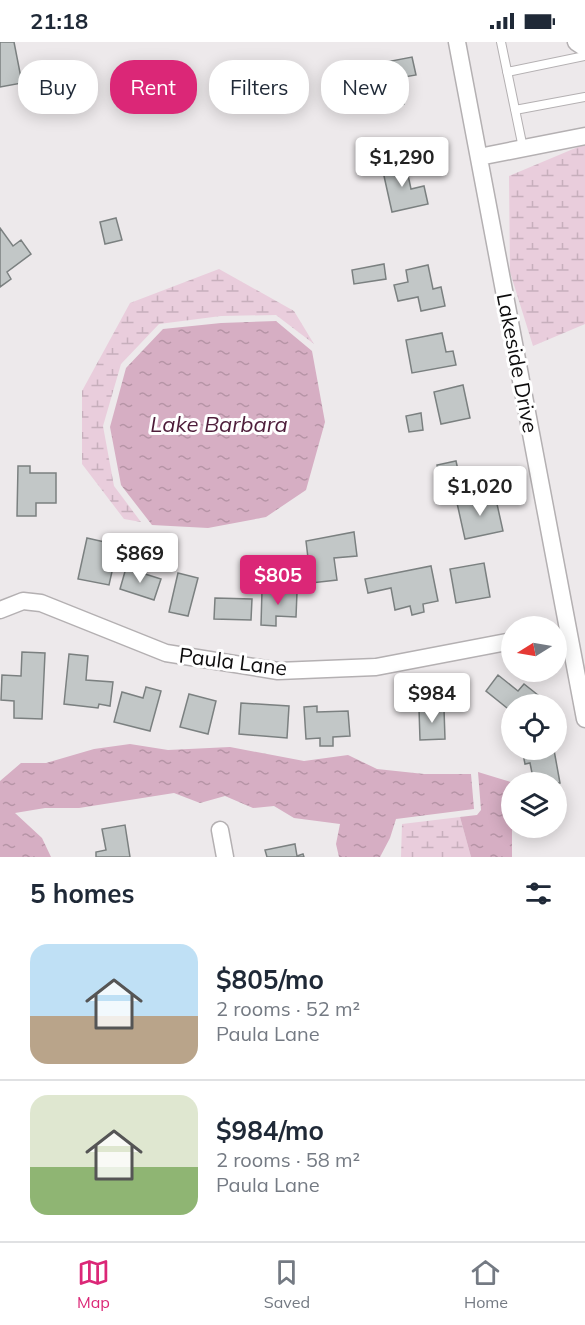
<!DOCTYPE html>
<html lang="en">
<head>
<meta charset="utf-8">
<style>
	body { margin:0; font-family:Mulish,sans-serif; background:#f2f2f3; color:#1f2937; height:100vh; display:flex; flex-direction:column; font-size:22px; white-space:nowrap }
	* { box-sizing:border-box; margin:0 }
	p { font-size:20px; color:#747a83 }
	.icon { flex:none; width:33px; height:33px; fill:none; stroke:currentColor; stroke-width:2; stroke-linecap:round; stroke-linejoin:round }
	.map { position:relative; height:815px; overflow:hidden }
	.panel { display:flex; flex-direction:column; background:#fff; flex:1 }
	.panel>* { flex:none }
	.top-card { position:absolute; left:18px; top:18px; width:549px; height:54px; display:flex; gap:12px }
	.needle { width:39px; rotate:259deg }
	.buttons { position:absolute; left:501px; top:574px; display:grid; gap:12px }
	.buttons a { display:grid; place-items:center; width:66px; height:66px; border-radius:50%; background:#fff; box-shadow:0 3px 15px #0003; font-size:30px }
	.price { position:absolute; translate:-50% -51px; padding:0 14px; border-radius:6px; background:#fff; color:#222; font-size:20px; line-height:39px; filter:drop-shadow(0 2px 3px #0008) }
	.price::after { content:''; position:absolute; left:50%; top:36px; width:18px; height:14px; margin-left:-9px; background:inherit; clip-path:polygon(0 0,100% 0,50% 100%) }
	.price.active { background:#db2777; color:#fff }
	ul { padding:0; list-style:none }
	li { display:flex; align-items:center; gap:18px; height:150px; padding:0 30px }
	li+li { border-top:2px solid #e0e1e3 }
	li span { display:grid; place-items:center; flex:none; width:168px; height:120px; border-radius:18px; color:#555 }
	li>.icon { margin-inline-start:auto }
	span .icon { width:72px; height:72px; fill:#fffc; stroke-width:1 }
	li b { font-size:26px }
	h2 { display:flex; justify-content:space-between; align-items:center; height:72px; padding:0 30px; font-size:26px }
	.pill { padding:0 21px; border-radius:24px; background:#fff; box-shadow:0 3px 15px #0003; font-size:21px; line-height:54px }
	.pill.active { background:#db2777; color:#fff }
	.status { display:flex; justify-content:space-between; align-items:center; height:42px; padding:0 30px; background:#fff; direction:ltr }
	.status svg { height:16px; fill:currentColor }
	.tab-bar { display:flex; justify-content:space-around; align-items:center; height:84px; border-top:2px solid #e0e1e3; background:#fff; font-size:16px; color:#747a83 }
	.tab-bar a { display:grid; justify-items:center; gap:3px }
	.tab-bar .active { color:#db2777 }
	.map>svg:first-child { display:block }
</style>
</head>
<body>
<div class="status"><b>21:18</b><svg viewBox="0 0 49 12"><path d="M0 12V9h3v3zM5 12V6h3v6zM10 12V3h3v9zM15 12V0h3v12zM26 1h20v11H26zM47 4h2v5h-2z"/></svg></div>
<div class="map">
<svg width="585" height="815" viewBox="0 0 585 815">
	<defs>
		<pattern id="wetland-marsh" width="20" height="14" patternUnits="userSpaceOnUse" patternTransform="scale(1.5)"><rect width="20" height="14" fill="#e9cddc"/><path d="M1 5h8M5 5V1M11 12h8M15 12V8" fill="none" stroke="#c7afbc"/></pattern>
		<pattern id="water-ripples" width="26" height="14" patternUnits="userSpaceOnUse" patternTransform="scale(1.5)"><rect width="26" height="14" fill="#d6aec3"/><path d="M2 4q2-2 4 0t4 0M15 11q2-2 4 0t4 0" fill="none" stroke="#b694a6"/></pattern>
	</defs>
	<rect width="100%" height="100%" fill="#ede9eb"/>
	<path fill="url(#wetland-marsh)" d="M585 102V282L533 304 510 230 509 134Z
		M219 227 294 269 314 302 276 273 221 274 159 282 121 322 103 384 114 444 141 480 124 477 82 422V349L130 261Z
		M460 775 471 815H401L402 782Z"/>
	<path fill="url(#water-ripples)" d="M276 279 312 309 325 380 306 448 266 475 208 486 152 483 121 443 110 385 126 326 163 287 221 281Z
		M130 702 168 708 230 705 304 719 348 713 377 727 424 732H471L474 767 396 777 390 796 380 815H339L336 802 340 782 294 776 274 764 253 766 225 754 200 761 174 751 79 766H45L15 771 42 796 51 815H0V739L21 721H46L94 707Z
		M478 730 514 741H512V815H471L460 775 477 773 481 768Z"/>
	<path fill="#c2c7c7" stroke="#7b8080" stroke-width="1.5" d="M0 0H14L22 41 0 45Z
		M412 15 416 33 398 36 404 62 367 69 363 48 343 52 344 59 330 62 325 40 340 37 339 29Z
		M405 119 411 147 424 144 428 162 392 170 382 125Z
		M116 176 122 198 105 202 100 180Z
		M0 186 13 204 21 198 31 212 7 230 11 237 0 245Z
		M384 222 386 237 354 242 352 228Z
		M428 223 433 247 441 245 445 264 421 269 418 255 398 259 394 243 408 240 406 228Z
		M442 291 446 310 453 309 456 323 412 331 406 298Z
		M463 343 470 376 441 382 434 350Z
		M421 371 423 388 409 390 406 374Z
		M456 419 458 428 439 432 437 423Z
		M18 424H30V431H56V461H36V474H17Z
		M495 453 503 489 465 497 457 461Z
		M354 490 357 514 334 516 337 538 311 541 306 499Z
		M87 496 118 503 109 543 78 537Z
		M484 521 490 555 456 561 450 527Z
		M431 524 438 559 423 562 424 570 412 573 410 564 395 568 391 546 368 551 365 537Z
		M126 526 161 537 154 558 120 547Z
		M178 531 198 536 188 574 169 570Z
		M262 548 297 550 296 575 276 574V584L261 583Z
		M215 556 252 557 251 578 214 577Z
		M22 610 45 611 42 677 14 676V659L1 658 2 633 21 634Z
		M69 612 88 614 86 638 113 640 110 664 99 662 98 666 64 662Z
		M498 633 518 649 524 642 538 653 530 663H512V670L486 649Z
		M146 645 161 649 150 689 114 680 122 650 143 656Z
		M189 652 216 659 208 692 180 685Z
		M241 661 289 664 287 696 239 692Z
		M317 664V670L348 669 350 694 333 695V704H320V696L306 697 304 665Z
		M419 667H444L445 697 420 698Z
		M539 708H554L560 741H534L530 721 525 722 523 712Z
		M125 783 130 815H96V810L106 808 102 787Z
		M295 802 297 814 303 812 304 815H267L265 808Z"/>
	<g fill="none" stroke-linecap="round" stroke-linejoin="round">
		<g stroke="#b4b0b2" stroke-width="10">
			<path id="lane" d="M501 0 523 106
				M507 30 585 14
				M515 68 585 55"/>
		</g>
		<g stroke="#b4b0b2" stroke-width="19">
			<path id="street" d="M457 0 585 677
				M576 0 585 6
				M479 115 585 94
				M0 568 23 559 41 561 166 611 278 629 376 625 512 599
				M220 788 225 815"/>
		</g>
		<use href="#lane" stroke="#fff" stroke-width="8"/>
		<use href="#street" stroke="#fff" stroke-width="16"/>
	</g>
	<g text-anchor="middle" stroke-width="6" stroke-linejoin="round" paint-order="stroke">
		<g font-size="21" fill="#0d0c0d" stroke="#fff">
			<text transform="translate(517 321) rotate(79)" y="7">Lakeside Drive</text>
			<text transform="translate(233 620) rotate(7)" y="7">Paula Lane</text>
		</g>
		<g font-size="22" font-style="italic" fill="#4e1d3a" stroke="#fff">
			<text x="219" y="390">Lake Barbara</text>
		</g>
	</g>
</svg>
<div class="buttons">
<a><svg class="needle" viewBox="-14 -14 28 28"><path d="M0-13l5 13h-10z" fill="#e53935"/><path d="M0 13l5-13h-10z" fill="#747a83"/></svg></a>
<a><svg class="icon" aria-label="locate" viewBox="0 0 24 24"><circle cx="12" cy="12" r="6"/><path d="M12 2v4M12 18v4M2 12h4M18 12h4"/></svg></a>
<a><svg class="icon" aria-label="layers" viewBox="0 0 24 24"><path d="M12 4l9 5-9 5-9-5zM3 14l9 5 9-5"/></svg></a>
</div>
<b class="price" style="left:402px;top:146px">$1,290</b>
<b class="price" style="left:480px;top:475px">$1,020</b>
<b class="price" style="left:140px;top:542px">$869</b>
<b class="price active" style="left:278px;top:564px">$805</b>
<b class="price" style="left:432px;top:682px">$984</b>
<div class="top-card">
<a class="pill">Buy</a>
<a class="pill active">Rent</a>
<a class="pill">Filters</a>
<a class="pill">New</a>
</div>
</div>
<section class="panel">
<h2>5 homes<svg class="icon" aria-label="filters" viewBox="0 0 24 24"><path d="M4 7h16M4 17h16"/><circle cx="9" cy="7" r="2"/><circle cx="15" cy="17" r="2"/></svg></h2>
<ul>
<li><span style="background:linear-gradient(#bfe0f5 60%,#b9a48a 0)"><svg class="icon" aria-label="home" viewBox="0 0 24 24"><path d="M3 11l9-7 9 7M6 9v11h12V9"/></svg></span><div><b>$805/mo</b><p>2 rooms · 52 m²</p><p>Paula Lane</p></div></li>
<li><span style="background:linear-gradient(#dfe7d0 60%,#8fb573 0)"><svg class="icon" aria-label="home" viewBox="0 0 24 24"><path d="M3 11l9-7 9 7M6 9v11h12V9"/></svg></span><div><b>$984/mo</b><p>2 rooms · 58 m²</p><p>Paula Lane</p></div></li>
</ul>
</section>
<nav class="tab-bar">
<a class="active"><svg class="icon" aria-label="map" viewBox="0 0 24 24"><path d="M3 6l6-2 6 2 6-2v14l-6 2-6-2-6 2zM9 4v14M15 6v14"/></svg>Map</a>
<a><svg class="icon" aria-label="saved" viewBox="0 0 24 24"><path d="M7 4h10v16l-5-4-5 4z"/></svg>Saved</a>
<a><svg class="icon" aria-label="home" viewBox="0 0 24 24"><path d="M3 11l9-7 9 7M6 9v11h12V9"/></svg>Home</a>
</nav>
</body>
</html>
